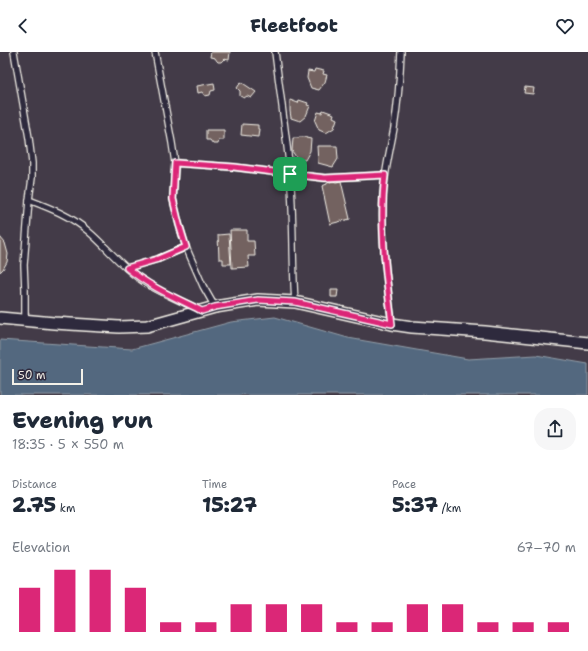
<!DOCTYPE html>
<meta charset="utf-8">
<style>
body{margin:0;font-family:"Shantell Sans",sans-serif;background:#f6f6f7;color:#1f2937;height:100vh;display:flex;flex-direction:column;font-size:15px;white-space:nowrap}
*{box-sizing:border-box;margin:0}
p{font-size:13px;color:#747a83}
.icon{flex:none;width:22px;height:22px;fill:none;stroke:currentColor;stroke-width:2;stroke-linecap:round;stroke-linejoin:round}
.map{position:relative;height:343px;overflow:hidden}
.side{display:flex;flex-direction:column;background:#fff;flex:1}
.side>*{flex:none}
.scale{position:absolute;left:12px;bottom:10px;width:71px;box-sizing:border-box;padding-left:4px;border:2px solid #f4f1e8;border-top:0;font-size:11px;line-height:14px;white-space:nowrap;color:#f4f1e8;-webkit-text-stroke:3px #2f2a3d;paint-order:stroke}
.pin{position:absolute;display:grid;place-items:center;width:34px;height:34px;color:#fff;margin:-17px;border-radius:8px;box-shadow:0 2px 6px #0006}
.round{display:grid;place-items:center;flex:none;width:42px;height:42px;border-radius:16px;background:#f6f6f7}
.headline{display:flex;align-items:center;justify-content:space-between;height:68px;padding:0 12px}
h1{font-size:22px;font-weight:800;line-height:30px}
.metrics{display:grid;grid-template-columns:repeat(3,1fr);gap:6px;height:68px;padding:4px 12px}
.metrics div{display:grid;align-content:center}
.metrics b{font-size:20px;font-weight:800}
.metrics small{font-size:11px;font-weight:400}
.metrics p{font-size:11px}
.chart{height:112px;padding:8px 12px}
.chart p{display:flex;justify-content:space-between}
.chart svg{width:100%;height:72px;margin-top:4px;stroke:#db2777;stroke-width:6}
header{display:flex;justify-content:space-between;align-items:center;height:52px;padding:0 12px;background:#fff;font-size:18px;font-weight:800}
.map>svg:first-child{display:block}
.water{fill:#53687f;stroke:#939fa9}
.building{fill:#736260;stroke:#f4f1e8}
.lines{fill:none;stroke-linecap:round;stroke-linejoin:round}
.lane-casing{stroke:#f4f1e8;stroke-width:8}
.street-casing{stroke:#f4f1e8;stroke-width:14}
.lane{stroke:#2f2a3d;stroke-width:5.5}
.street{stroke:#2f2a3d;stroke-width:11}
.route-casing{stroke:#fff;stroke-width:8}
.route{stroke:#db2777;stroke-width:5}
</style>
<header><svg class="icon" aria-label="back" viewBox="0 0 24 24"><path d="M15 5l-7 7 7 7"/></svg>Fleetfoot<svg class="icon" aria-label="heart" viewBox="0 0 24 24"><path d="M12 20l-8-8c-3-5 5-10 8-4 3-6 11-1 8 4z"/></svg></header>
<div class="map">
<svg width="588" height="343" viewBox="0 0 588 343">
<rect width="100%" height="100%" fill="#433b48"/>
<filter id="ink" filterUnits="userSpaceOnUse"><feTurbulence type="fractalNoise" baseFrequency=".025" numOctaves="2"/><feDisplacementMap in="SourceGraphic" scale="8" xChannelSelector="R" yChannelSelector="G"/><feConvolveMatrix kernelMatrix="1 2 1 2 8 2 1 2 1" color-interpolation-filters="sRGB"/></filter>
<g filter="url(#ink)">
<path class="water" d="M275,265L348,286L468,307L536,303L588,312V343H0V288L132,297L231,270Z"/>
<g class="building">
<path d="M211,0H230L229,8L224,7L221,10H218L217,9L215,6L210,5Z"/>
<path d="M315,17L324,19L323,22L327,23L325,30L319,38L311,36L307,26L308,19L314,20Z"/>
<path d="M241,30L256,40L251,46L247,44L244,46L240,44V39L237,36Z"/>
<path d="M214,31L215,38L211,39L210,43L205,44L202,40L198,41L197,34Z"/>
<path d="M525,35L534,36L533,42L524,41Z"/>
<path d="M290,48L298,51L299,48L308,51L307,53L310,54L306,64L300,69L291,66L290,59Z"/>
<path d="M323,58L334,62L333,65L337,67L334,76L326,81L319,78L315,69L318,60L322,61Z"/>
<path d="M242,72L258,73V77H259L258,85L241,83Z"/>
<path d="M206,78H224V88H219L218,92H213L210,88H206Z"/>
<path d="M299,85H306V86L311,87L310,99L305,108H298L292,99L293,86H299Z"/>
<path d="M317,94H337L338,107L333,115L318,111Z"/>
<path d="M333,129L336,130L341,129L350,167L330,172L322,134L327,132V131Z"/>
<path d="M230,178H247V189H254L255,204H248L249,215L232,216Z"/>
<path d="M229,182L231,212H223V207H219L218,183Z"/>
<path d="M0,185L5,191L8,202L7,210L3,217L0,220Z"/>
<path d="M331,238H338L337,245H331Z"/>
</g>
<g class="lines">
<g class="lane-casing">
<g id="lane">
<path d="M14,0L29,86L32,111V126L29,148L24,213L25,237V268"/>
<path d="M155,0L172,91L175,111L173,147L179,172L186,195L203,234L215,255"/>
<path d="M275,0C280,40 286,81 290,121C294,164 292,207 295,250"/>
<path d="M175,111L233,115L290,122L325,126L385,123"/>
<path d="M29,148C50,156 71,164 88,179C106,194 121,214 140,227C158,240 180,248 200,258"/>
<path d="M127,216L158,207L186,195"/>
<path d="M392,272C387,230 381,187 383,145C384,122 390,99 394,76C398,51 400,25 401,0"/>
</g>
</g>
<g class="street-casing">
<path id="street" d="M0,266L54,271L119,275L147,274L215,255L258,248L295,250L392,272L412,275L485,280L588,291"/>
</g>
<use href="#lane" class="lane"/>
<use href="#street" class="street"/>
</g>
</g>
<g class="lines" filter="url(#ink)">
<g class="route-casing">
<path id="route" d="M175,111L234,115L290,122L325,126L385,123C379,173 386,223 392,272L295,250L258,248L215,255L202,259C176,246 150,235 127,216L158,207L186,195L179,172L173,147Z"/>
</g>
<use href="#route" class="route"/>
</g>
</svg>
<div class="scale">50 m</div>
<div class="pin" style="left:290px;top:122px;background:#1e9e55"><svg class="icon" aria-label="arrive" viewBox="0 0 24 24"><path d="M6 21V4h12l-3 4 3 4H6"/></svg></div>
</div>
<section class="side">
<div class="headline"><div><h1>Evening run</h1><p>18:35 · 5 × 550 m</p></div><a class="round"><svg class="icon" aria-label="share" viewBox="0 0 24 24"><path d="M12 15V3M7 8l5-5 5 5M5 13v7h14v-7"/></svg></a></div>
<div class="metrics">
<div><p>Distance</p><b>2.75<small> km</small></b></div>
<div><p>Time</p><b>15:27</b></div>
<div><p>Pace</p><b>5:37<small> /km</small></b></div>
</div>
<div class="chart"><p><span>Elevation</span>67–70 m</p>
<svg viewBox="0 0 160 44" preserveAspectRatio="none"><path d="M5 44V17M15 44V6M25 44V6M35 44V17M45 44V38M55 44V38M65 44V27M75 44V27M85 44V27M95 44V38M105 44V38M115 44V27M125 44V27M135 44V38M145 44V38M155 44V38"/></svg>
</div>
</section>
